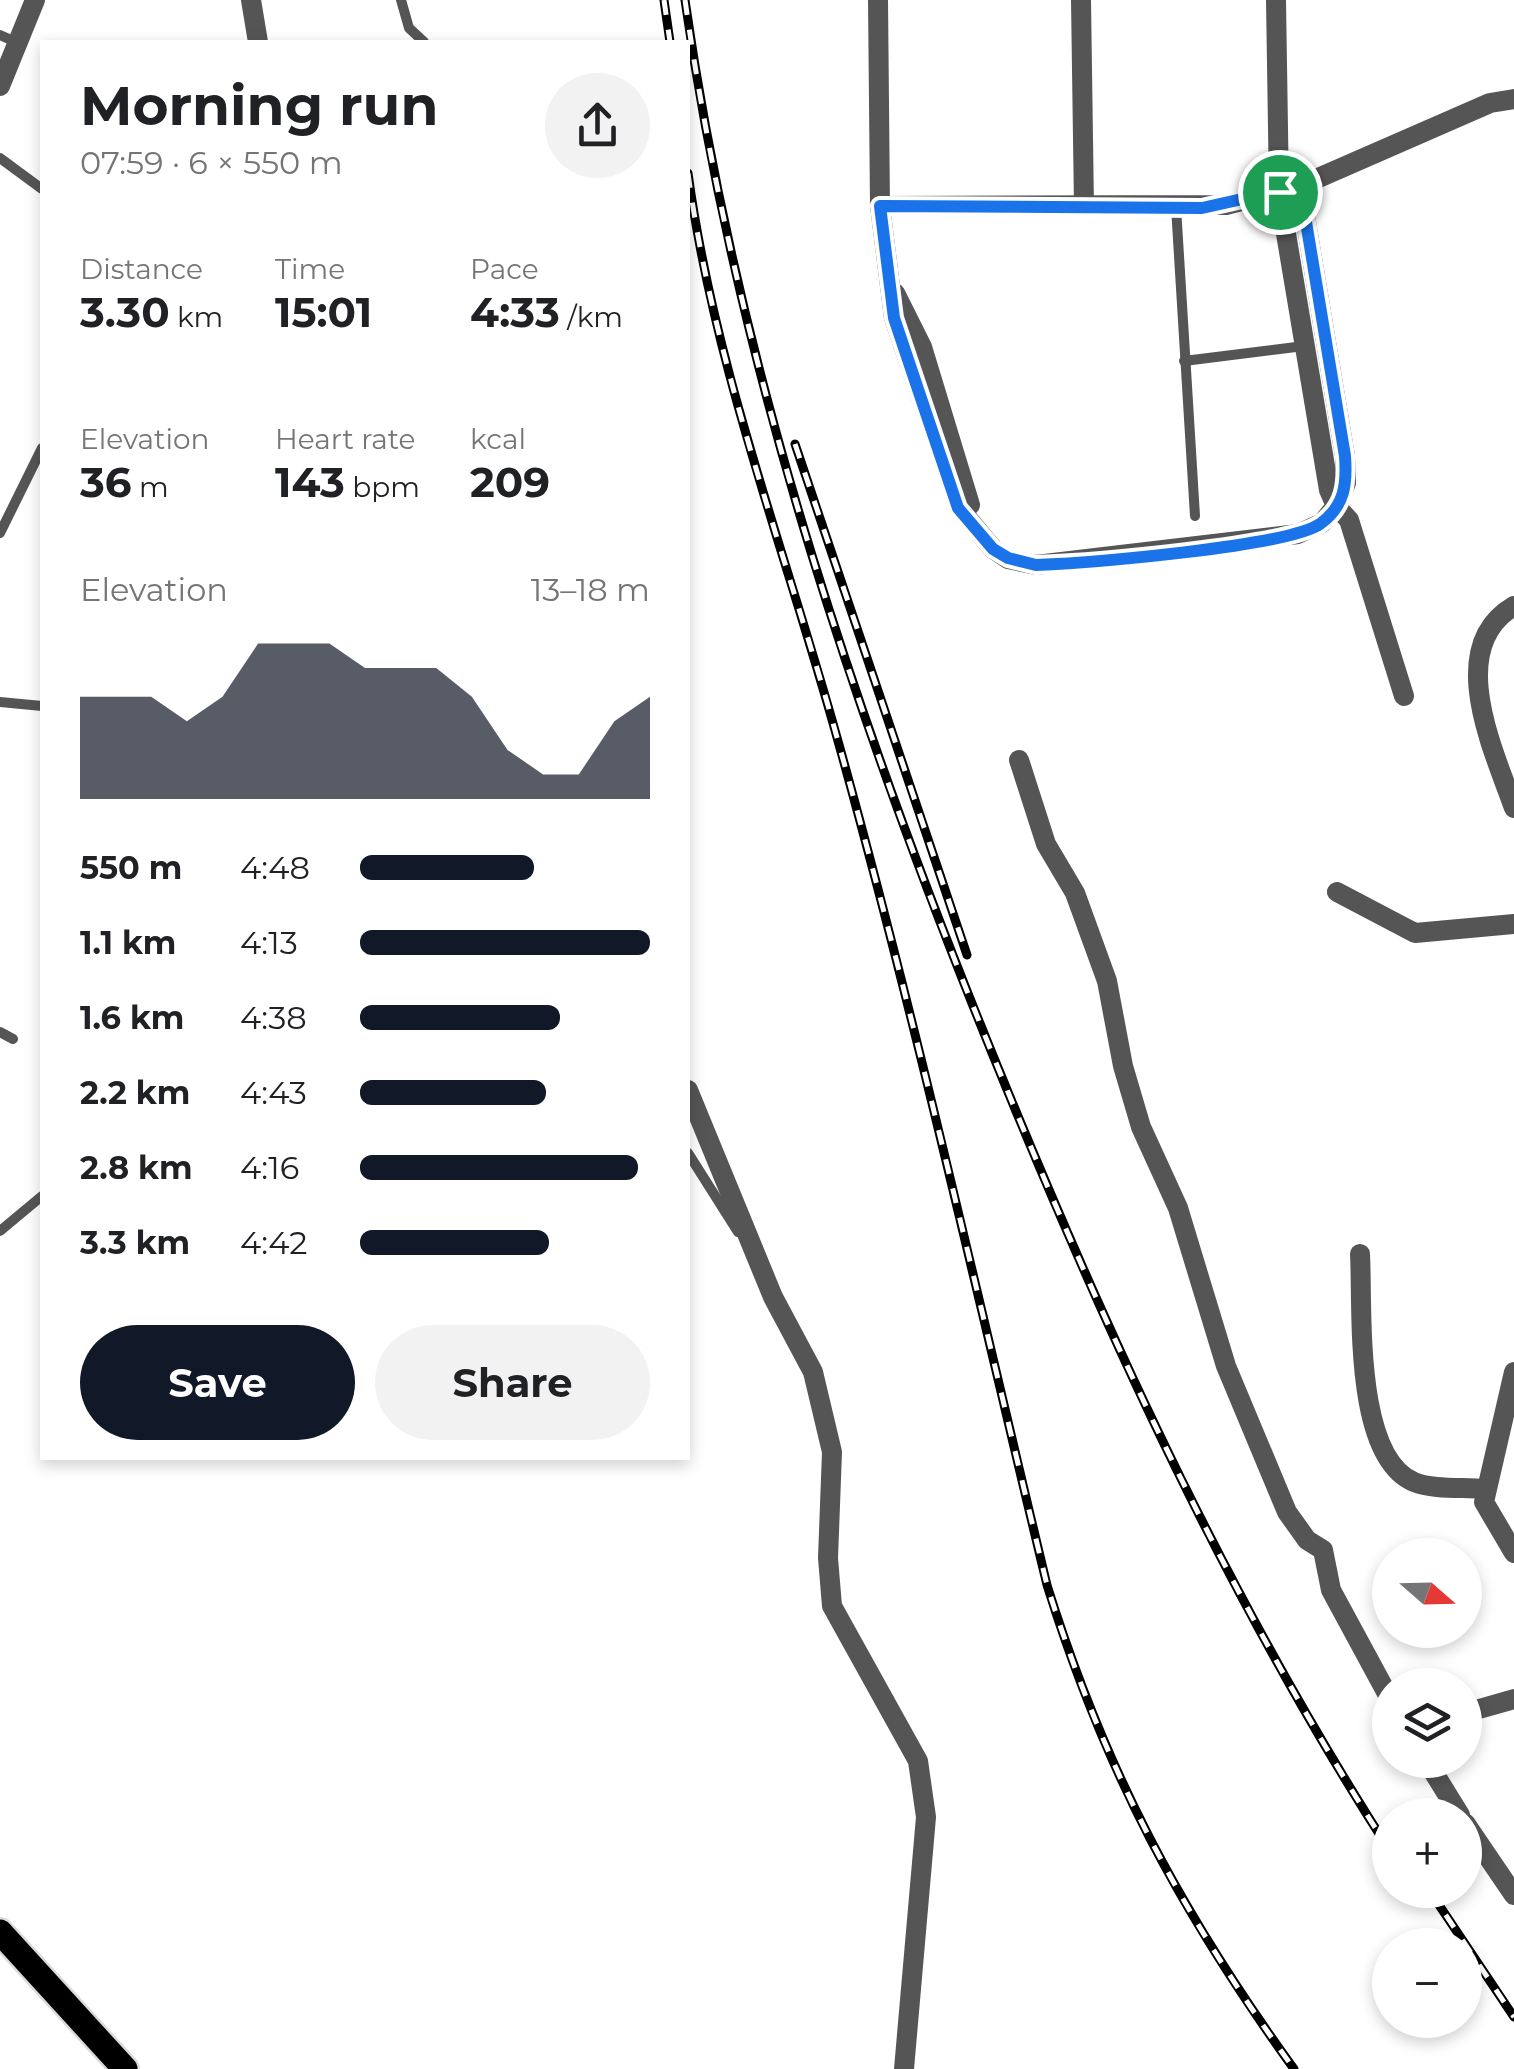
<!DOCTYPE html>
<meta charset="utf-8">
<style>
body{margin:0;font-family:Montserrat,sans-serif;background:#f2f2f2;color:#202124;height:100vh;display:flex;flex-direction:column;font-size:38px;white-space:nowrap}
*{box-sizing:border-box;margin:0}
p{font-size:32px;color:#757577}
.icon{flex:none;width:55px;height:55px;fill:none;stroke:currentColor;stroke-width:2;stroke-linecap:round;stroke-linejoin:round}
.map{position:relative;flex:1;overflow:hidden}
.panel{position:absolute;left:40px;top:40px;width:650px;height:1420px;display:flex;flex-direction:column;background:#fff;border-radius:0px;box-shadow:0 5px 15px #0003}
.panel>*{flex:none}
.needle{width:65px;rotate:110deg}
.tools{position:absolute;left:1372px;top:1538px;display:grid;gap:20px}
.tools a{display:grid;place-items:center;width:110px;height:110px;border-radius:50%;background:#fff;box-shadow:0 5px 15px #0003;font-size:50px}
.pin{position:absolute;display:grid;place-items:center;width:85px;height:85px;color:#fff;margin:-42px;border:5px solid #fff;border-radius:50%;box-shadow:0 2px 10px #0007}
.round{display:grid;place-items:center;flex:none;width:105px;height:105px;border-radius:52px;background:#f2f2f2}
.overview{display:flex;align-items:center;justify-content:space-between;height:170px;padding:0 40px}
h1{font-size:55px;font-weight:700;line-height:75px}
.stats{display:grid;grid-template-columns:repeat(3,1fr);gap:15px;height:170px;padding:10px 40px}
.stats div{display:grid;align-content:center}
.stats b{font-size:42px;font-weight:700}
.stats small{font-size:28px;font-weight:400}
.stats p{font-size:28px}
.chart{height:280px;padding:20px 40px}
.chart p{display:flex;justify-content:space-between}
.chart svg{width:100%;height:180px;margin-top:10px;fill:#111827;opacity:.7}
.cta{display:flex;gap:20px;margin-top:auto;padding:20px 40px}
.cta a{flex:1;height:115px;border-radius:60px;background:#111827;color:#fff;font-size:40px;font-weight:700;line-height:115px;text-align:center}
.cta a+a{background:#f2f2f2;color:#202124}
ul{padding:0 40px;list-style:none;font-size:32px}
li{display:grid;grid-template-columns:160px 120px 1fr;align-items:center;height:75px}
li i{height:25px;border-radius:12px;background:#111827}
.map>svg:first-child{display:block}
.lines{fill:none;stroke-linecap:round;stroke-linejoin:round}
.primary-casing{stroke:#dbdbdb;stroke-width:30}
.lane{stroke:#555;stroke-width:10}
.street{stroke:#555;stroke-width:20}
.primary{stroke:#000;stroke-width:25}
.rail-casing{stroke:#000;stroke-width:9}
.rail{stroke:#fff;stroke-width:5;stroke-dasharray:15;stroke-linecap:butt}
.route-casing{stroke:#fff;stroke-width:20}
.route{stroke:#1a73e8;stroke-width:12}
</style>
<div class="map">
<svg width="1514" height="2069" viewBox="0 0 1514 2069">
<rect width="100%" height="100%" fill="#fff"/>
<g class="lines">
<g class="primary-casing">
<path id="primary" d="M0,1932L125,2069"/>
</g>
<g class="lane">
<path d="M401,0L409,28L424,42"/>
<path d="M0,35L18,43"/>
<path d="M0,158L42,189"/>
<path d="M1176,207L1195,516"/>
<path d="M1184,361L1304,346"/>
<path d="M0,533L42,448"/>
<path d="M0,702L42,706"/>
<path d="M0,1032L13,1039"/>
<path d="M688,1153L738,1232"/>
<path d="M0,1231L42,1196"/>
</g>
<g class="street">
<path d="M251,0L258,42"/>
<path d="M878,0L880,206L894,318L959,508L993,549L1008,559L1036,565L1298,534L1322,523L1336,506L1349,520L1404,696"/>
<path d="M1081,0L1084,207"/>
<path d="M1276,0L1279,192L1329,490L1336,506L1346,483L1345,456L1300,186"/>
<path d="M0,86L35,0"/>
<path d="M880,206L1226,205L1300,186L1490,103L1514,99"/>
<path d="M895,293L922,347L970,505"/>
<path d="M1514,606C1444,647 1494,751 1514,808"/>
<path d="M1019,760L1046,844L1075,893L1107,981L1123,1066L1141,1127L1178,1208L1226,1366L1287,1512L1307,1540L1323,1550L1331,1590L1390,1699"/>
<path d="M1337,892L1415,933L1514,924"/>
<path d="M688,1090L773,1297L813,1372L832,1452L828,1558L832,1606L918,1761L926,1817L904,2069"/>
<path d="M1360,1254C1363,1309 1353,1456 1414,1482C1434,1490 1463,1487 1484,1489"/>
<path d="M1514,1372L1484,1502L1514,1553"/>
<path d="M1465,1713L1514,1699"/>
<path d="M1426,1760L1460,1815"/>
<path d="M1465,1823L1514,1895"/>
</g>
<use href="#primary" class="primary"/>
<g class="rail-casing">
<g id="rail">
<path d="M664,0L670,42"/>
<path d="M685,0C738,376 863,741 1008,1092C1116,1354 1236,1612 1390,1851"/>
<path d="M688,173C714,367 786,553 838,741C916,1020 979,1303 1047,1585C1105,1771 1180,1911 1294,2069"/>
<path d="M795,444L967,955"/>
<path d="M1429,1890L1514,2017"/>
</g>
</g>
<use href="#rail" class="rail"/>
</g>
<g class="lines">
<g class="route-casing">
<path id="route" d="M1300,186L1345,456C1347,484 1345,506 1320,524C1286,547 1086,563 1036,565L1008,558L993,549L958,508L894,318L880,206L1202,208Z"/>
</g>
<use href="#route" class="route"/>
</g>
</svg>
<div class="tools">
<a><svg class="needle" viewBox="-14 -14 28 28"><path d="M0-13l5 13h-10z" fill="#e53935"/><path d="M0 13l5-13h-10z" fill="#757577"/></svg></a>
<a><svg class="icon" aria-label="layers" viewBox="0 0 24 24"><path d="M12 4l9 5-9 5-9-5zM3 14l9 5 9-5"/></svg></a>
<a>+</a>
<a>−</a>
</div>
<div class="pin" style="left:1280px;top:192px;background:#1e9e55"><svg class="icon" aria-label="arrive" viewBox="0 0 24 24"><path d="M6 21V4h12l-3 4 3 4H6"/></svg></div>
<section class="panel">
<div class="overview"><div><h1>Morning run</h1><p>07:59 · 6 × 550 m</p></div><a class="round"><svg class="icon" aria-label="share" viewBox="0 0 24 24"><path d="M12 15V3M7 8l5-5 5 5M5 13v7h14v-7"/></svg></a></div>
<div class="stats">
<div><p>Distance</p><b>3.30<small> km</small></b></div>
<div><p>Time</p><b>15:01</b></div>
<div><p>Pace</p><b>4:33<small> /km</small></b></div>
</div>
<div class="stats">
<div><p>Elevation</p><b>36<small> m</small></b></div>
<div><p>Heart rate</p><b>143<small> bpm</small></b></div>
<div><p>kcal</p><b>209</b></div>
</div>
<div class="chart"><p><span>Elevation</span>13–18 m</p>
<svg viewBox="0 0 160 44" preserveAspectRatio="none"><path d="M0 44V19L10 19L20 19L30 25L40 19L50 6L60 6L70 6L80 12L90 12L100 12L110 19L120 32L130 38L140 38L150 25L160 19V44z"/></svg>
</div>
<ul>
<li><b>550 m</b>4:48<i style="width:60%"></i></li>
<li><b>1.1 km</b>4:13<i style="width:100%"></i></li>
<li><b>1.6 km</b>4:38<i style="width:69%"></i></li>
<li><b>2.2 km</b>4:43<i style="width:64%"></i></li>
<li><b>2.8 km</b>4:16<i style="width:96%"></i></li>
<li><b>3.3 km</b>4:42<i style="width:65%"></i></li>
</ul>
<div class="cta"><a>Save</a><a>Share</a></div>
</section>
</div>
